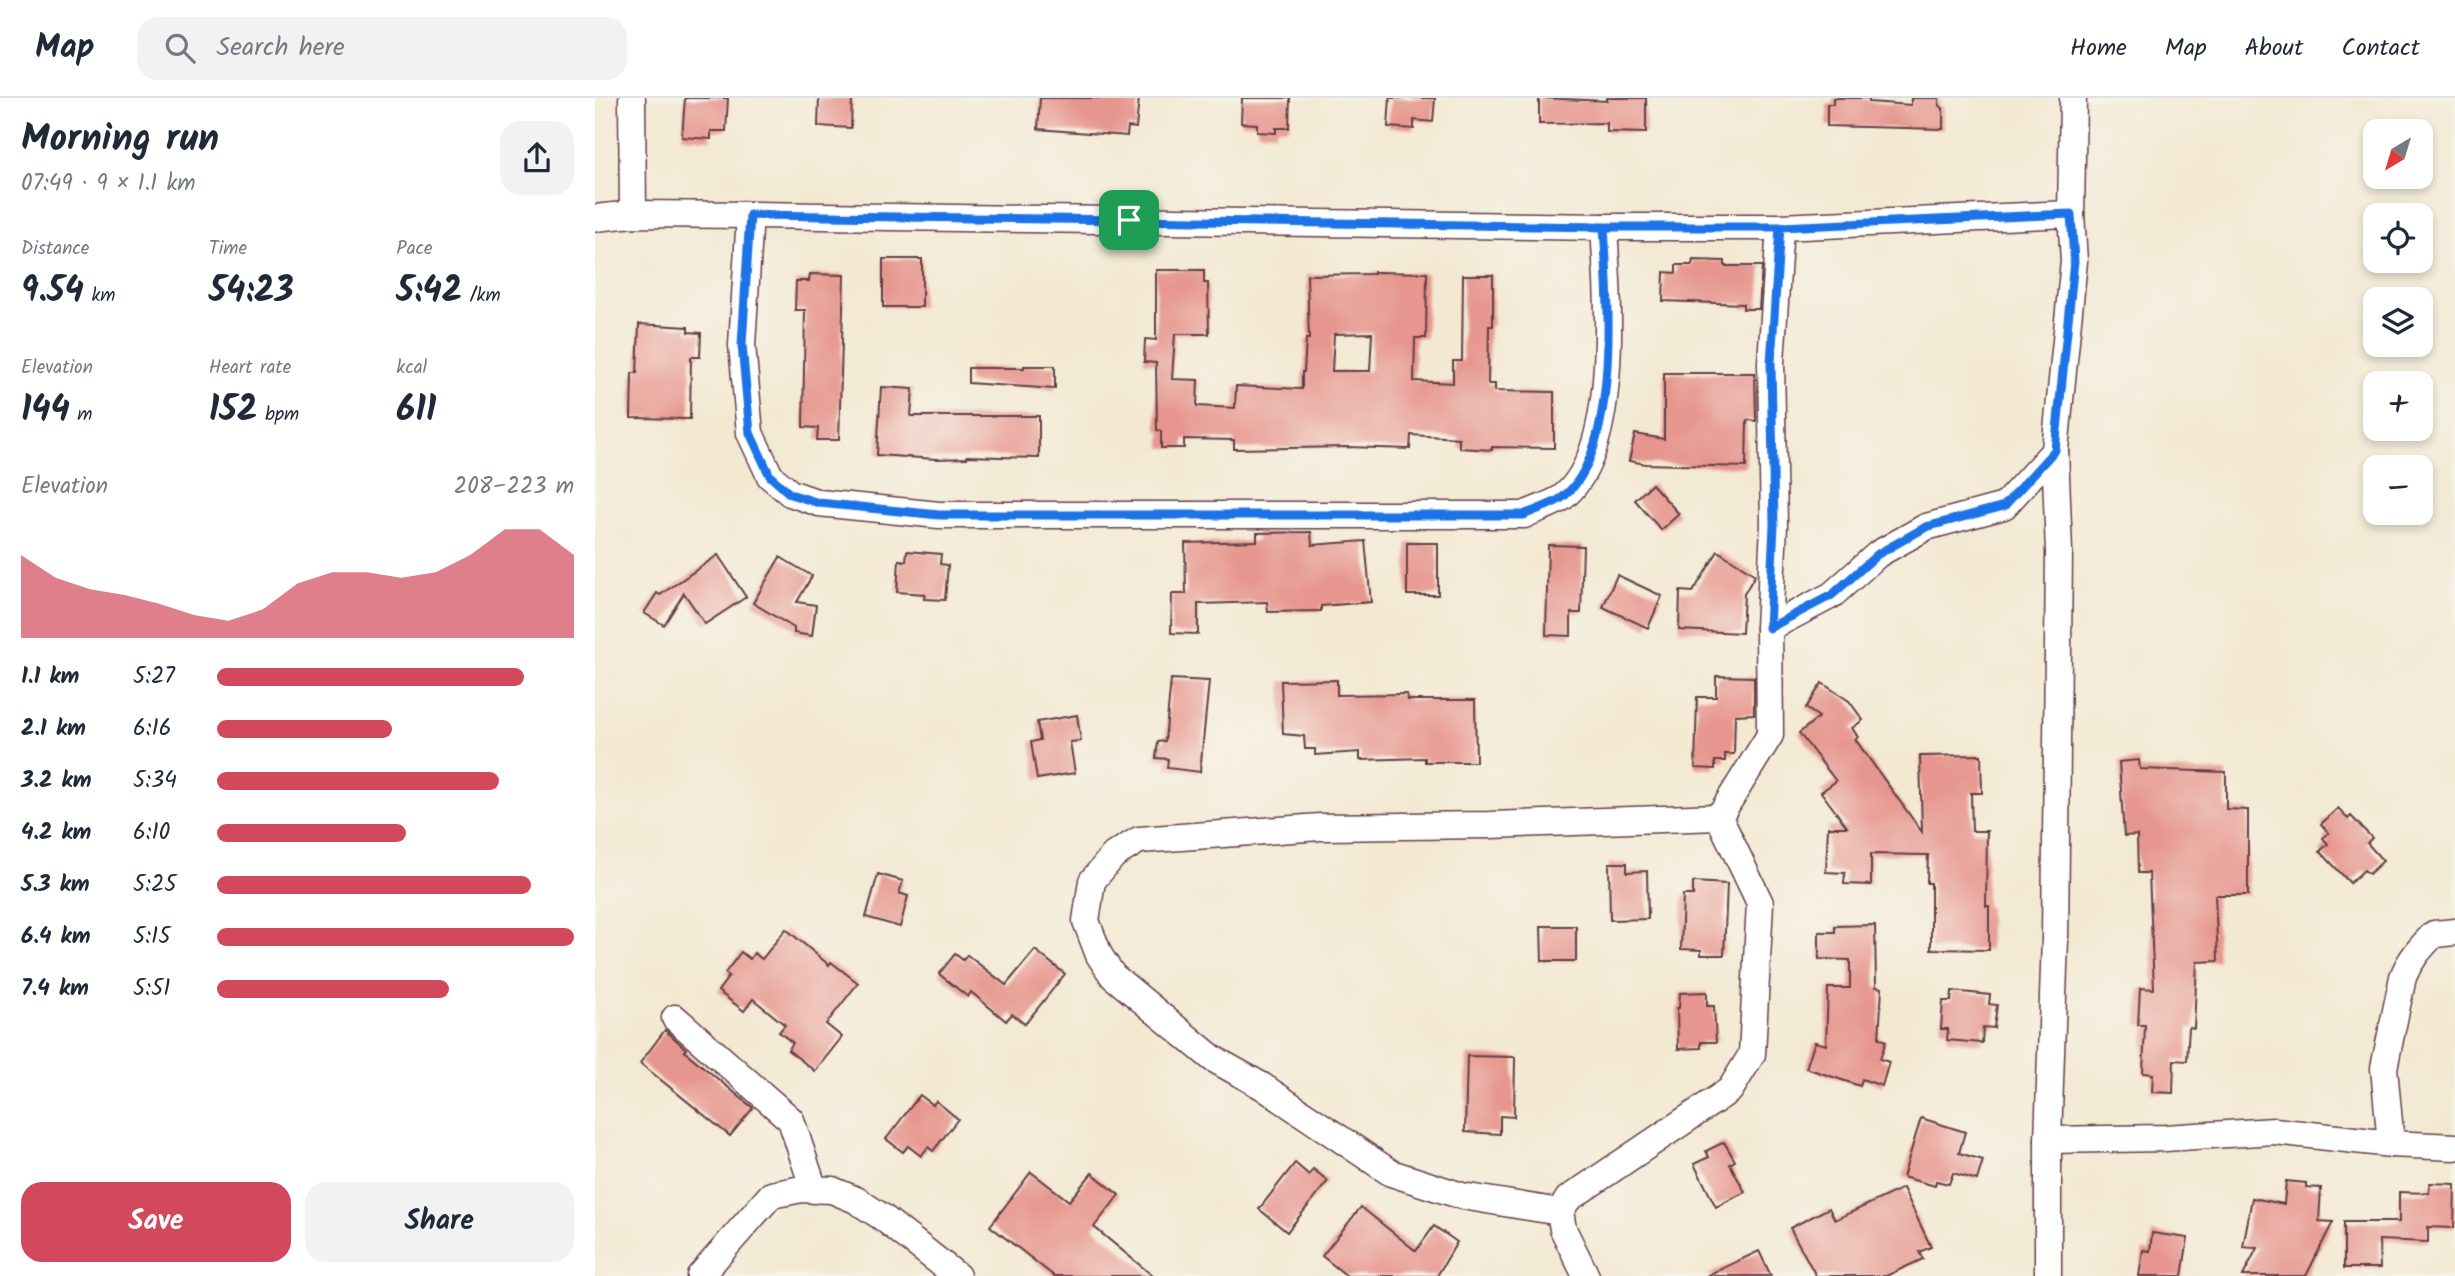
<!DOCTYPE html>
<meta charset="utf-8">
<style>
body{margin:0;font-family:Kalam,sans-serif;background:#f2f2f3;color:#1f2937;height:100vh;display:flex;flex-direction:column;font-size:26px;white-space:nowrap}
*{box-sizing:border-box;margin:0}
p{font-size:23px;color:#747a83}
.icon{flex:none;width:38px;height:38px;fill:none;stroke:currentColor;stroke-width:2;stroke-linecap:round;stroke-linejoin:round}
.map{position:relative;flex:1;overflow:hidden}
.drawer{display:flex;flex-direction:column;background:#fff;width:595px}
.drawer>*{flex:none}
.needle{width:46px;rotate:218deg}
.tools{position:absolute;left:1768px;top:21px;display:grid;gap:14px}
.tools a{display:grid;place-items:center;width:70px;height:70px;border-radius:14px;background:#fff;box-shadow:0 4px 10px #0003;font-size:35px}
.pin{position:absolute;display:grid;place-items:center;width:60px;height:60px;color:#fff;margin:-30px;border-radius:14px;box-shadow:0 4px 10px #0006}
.round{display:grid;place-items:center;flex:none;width:74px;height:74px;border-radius:21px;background:#f2f2f3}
.head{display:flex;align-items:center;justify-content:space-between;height:119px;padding:0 21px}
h1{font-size:38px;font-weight:700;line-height:52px}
.stats{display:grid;grid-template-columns:repeat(3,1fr);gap:10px;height:119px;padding:7px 21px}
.stats div{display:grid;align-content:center}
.stats b{font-size:35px;font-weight:700}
.stats small{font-size:19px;font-weight:400}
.stats p{font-size:19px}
.chart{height:196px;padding:14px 21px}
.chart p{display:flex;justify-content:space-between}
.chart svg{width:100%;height:126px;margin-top:7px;fill:#d1495b;opacity:.7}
.cta{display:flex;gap:14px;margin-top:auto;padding:14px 21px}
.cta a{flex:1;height:80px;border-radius:21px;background:#d1495b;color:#fff;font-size:28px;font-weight:700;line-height:80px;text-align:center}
.cta a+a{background:#f2f2f3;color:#1f2937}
ul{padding:0 21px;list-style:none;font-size:23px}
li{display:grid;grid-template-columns:112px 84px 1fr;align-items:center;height:52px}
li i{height:18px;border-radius:9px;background:#d1495b}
header{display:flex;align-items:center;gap:42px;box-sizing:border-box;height:98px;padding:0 35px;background:#fff;border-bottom:2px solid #e0e1e3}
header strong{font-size:33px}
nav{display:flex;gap:38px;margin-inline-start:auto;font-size:24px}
.search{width:490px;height:63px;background:#f2f2f3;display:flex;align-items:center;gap:18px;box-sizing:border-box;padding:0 24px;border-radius:21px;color:#747a83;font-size:26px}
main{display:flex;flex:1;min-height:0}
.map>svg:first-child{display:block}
.building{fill:#e6968e;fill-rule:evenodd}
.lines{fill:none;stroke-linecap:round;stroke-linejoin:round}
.minor-casing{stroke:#633d44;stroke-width:29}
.minor{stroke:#fff;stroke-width:26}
.route-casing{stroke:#fff;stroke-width:14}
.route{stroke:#1a73e8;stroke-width:9}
</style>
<header>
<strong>Map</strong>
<div class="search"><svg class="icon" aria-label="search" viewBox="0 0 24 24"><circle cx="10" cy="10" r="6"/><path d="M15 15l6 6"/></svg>Search here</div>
<nav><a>Home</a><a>Map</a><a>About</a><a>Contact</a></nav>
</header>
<main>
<section class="drawer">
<div class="head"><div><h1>Morning run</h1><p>07:49 · 9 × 1.1 km</p></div><a class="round"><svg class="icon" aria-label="share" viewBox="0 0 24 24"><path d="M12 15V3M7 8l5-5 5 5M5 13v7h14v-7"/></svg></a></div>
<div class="stats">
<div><p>Distance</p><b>9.54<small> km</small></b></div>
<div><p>Time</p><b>54:23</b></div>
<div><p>Pace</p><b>5:42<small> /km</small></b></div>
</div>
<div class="stats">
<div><p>Elevation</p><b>144<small> m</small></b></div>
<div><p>Heart rate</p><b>152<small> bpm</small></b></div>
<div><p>kcal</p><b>611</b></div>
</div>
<div class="chart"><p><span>Elevation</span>208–223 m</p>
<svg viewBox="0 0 160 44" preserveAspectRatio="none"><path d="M0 44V15L10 23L20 27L30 29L40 32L50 36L60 38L70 34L80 25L90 21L100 21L110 23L120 21L130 15L140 6L150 6L160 15V44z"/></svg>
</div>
<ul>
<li><b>1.1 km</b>5:27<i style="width:86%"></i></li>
<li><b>2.1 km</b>6:16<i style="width:49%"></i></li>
<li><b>3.2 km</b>5:34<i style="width:79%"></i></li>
<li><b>4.2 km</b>6:10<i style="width:53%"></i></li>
<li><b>5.3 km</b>5:25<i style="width:88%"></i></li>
<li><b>6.4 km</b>5:15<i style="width:100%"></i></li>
<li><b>7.4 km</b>5:51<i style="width:65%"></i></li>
</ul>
<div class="cta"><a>Save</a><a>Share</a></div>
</section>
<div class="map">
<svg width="1860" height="1178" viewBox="0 0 1860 1178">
<rect width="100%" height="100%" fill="#f7f3e8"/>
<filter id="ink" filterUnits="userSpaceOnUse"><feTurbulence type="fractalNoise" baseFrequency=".0143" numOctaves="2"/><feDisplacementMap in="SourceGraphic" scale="14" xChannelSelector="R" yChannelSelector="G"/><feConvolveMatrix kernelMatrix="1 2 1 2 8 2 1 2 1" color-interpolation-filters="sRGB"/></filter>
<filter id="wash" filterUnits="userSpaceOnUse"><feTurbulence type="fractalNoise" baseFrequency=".00686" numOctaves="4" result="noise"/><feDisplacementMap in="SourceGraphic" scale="28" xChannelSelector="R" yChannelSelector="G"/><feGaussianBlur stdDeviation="1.57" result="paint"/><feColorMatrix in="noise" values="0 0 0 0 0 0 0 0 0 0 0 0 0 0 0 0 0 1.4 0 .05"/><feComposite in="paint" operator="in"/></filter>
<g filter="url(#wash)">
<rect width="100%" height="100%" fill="#f3e9d3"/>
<g id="blocks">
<g class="building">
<path d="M90,0H133L131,33H116V41L87,39Z"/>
<path d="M224,0H257L256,30L223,28Z"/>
<path d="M445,0H544L541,30L533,29L532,38L443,31Z"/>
<path d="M647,0H695L694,30H681V35L662,34V26L646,25Z"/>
<path d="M795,0H840L838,24L819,22V31L793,29Z"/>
<path d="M944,0L1012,3V0H1051V35L1012,34V25L944,26Z"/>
<path d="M1238,0H1274V4L1316,7V0H1344V8L1348,10V31L1232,28V6H1238Z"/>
<rect x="288" y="161" width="39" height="48"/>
<path d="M1098,162L1130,163V168H1167L1164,211H1148V206L1068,203L1069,174L1081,175V167H1097Z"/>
<path d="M561,172H609V185H613L614,236H580L577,281L603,282L602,308L640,310L641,288L707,291V274H709L711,241H714L712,177L779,176V174L832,175L831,240H820L819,283L858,285V263H867L868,177H898V228H894L893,286H900V293L959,294V350L897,349V352L864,350V340L816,337L815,351L752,349L639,351V342L589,341V350H566V333L562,332L561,265L549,264L550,241L561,242ZM777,235L775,273H737L739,236Z"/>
<path d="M215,176L249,177L244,342H222L223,330L208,329L210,212H200L201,183H214Z"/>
<path d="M44,226L93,229V234L106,235L105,259H96L95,321L36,320L37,275H42Z"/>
<path d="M429,268H460V291L373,285V270H429Z"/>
<path d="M1069,275H1160L1161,323L1152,322L1151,369L1051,366L1034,363L1040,336L1069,341Z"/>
<path d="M286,289L318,291L316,318H444V360L372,358V360L341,361L282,357Z"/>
<path d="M1057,386L1084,416L1066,432L1040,402Z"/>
<path d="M716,434L717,447L770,443L776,504L726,508V513L673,514L672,504L603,506V536L576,535L577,496H591L590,445L662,443V435Z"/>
<rect x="812" y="445" width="31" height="52"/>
<path d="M953,447L988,448L986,515H976V538L951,537Z"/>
<path d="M312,453L346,456L345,466L353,467L350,502L329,501L330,496L302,494L304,462L311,463Z"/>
<path d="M1123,453L1160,477L1149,496L1147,535L1084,532L1085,493L1098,494Z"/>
<path d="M123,457L151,499L110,526L89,495L69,527L49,515L62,495L65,497Z"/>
<path d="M185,459L217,478L202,504L221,507L217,538L199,535V530L158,505Z"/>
<path d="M1022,477L1067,498L1053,530L1008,509Z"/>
<path d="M1121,578L1159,579V616L1140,617L1139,656H1130V663H1120V671L1100,670L1102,599H1121Z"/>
<path d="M576,581L614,583L605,674L572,670L573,661L561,660L563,644L570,643Z"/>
<path d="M742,582V597L812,596L813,602H880L881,664H830V660L765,662V654L720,657V651H710L709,638L688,636L686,583Z"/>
<path d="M1227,585L1254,603L1268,622L1257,630L1263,639L1260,641L1327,734L1325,658L1386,657L1387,695H1376L1377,733H1392L1391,808H1394V852L1336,851V785H1332L1333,757L1276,756V787L1249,786L1250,775L1231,774L1233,729H1252L1226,694L1241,683L1204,635L1224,619L1211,610Z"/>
<path d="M482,617L486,643L475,644L480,675L442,681L436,644L445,642L442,624Z"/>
<path d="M1544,662L1545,671L1631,674V711L1653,712V797H1620L1623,863L1602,864L1599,930L1594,929L1592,963L1579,962L1578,995L1557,994L1558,976L1548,975L1550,927H1543L1545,890L1559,891L1554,775H1543L1542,737L1529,738L1524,664Z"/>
<path d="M1743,710L1753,721L1756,718L1777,740L1772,745L1788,763L1774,776L1769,772L1755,785L1725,753L1733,746L1728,740L1734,735L1726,726Z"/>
<path d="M1014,765H1032V774L1052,773L1053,821L1015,822Z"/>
<path d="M283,776L308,783L304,795L313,798L305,829L271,819Z"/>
<path d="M1098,784L1132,786L1129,857H1106V852L1086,851L1088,797H1098Z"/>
<path d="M1280,827L1281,889L1287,890L1284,940L1291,943L1285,961L1294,964L1287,988L1267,981L1265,988L1211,970L1220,944L1231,947L1233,890H1255V862L1224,861V834H1240V828Z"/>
<path d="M946,828H981V863H947Z"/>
<path d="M191,831L234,867L236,864L263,885L231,926L247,939L220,973L193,952L198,945L184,934L190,927L158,901L149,913L123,893L134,878L130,875L146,854L155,861L159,855L167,861Z"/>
<path d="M440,852L470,876L430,926L417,916L411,923L376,894L373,899L344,876L360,856L368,862L372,857L411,887Z"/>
<path d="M1357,893L1395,897L1394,906L1402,907L1399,930L1388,929L1387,945L1352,942L1353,931H1346L1348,903H1356Z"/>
<path d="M1112,894V908H1119L1121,944H1106V950L1083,951L1082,910H1084L1085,895Z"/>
<path d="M70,932L91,951L89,953L158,1010L135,1038L45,965Z"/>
<path d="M872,958L920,959L919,1019L905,1018V1036L870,1034Z"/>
<path d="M325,997L338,1007L341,1003L363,1021L338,1053L333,1049L326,1058L313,1048L308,1054L291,1041Z"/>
<path d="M1326,1020L1370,1034L1364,1055L1388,1062L1382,1082L1358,1075L1354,1086L1341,1083L1340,1088L1308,1079Z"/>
<path d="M1129,1044L1140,1063L1135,1066L1150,1094L1121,1109L1099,1066L1114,1059L1111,1053Z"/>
<path d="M700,1065L714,1077L718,1071L733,1083L692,1134L664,1111Z"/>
<path d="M436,1074L474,1103L497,1075L524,1097L499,1129L558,1178H459L395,1128Z"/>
<path d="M1691,1083L1711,1085V1089L1726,1090L1724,1123L1738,1124L1711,1178H1648L1662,1150L1648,1149L1657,1100L1689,1106Z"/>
<path d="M1835,1085L1860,1086L1859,1130L1833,1129V1144L1784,1142L1785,1170H1749V1124H1804V1094L1834,1095Z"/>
<path d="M1308,1090L1336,1149L1324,1154L1328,1161L1291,1178H1221L1195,1130L1234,1110L1240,1122Z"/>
<path d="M766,1109L821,1153L839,1128L862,1144L842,1178H752L727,1158Z"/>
<path d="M1557,1135L1593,1140L1587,1178H1544L1548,1152L1555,1153Z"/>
<path d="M1164,1153L1176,1178H1111Z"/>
</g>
</g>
</g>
<g filter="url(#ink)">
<use href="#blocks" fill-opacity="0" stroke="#633d44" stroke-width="2"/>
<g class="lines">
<g class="minor-casing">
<g id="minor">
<path d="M37,0L38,116"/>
<path d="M155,117L147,247L155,335L175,378L195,395L224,405L344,417H929C941,411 957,407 968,399C1026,353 1013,196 1009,129"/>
<path d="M0,120L38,116L155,117L1009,129H1185L1476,116"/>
<path d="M1174,530L1237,497L1283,456L1331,429L1409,408L1460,352"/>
<path d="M80,920L196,1022L219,1092"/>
<path d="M1453,1042L1570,1040L1679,1033L1796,1046L1789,970L1808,879C1815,861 1826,849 1839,836L1860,834"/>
<path d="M1796,1046L1860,1049"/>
<path d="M965,1114L867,1098L796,1075L667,988L617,960L518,878L504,857L491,823L497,783L519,757L544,742L725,729L895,727L1124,719"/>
<path d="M105,1178L176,1097L207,1091L237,1092L261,1102L287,1119L362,1178"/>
<path d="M991,1178L968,1131L965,1114L973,1101L1135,992L1157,956L1165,805L1124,719L1175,637L1174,530L1179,427L1176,264L1185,129"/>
<path d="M1453,1178V1042L1460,841L1464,454L1460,352L1479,163L1476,116L1478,0"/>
</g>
</g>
<use href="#minor" class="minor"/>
</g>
</g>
<g class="lines" filter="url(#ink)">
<g class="route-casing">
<path id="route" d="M534,122L155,117L147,247L155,335L175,378L195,396L224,405L344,417H929C941,411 958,407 968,399C1026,353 1013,196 1009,129H1185L1176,264L1179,427L1174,530L1237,497L1283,456L1331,429L1409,408L1460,352L1479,163L1476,116L1185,129H1009L534,122"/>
</g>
<use href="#route" class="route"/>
</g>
</svg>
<div class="tools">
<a><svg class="needle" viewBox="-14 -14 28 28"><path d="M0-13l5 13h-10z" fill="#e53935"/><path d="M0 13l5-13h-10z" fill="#747a83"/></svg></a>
<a><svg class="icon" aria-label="locate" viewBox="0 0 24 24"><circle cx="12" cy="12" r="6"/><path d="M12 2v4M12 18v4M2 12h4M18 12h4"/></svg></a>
<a><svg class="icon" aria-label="layers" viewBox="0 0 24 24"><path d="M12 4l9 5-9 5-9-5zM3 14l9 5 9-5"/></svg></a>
<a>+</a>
<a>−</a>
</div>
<div class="pin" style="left:534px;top:122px;background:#1e9e55"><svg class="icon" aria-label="arrive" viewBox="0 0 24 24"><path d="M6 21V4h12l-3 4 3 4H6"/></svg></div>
</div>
</main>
